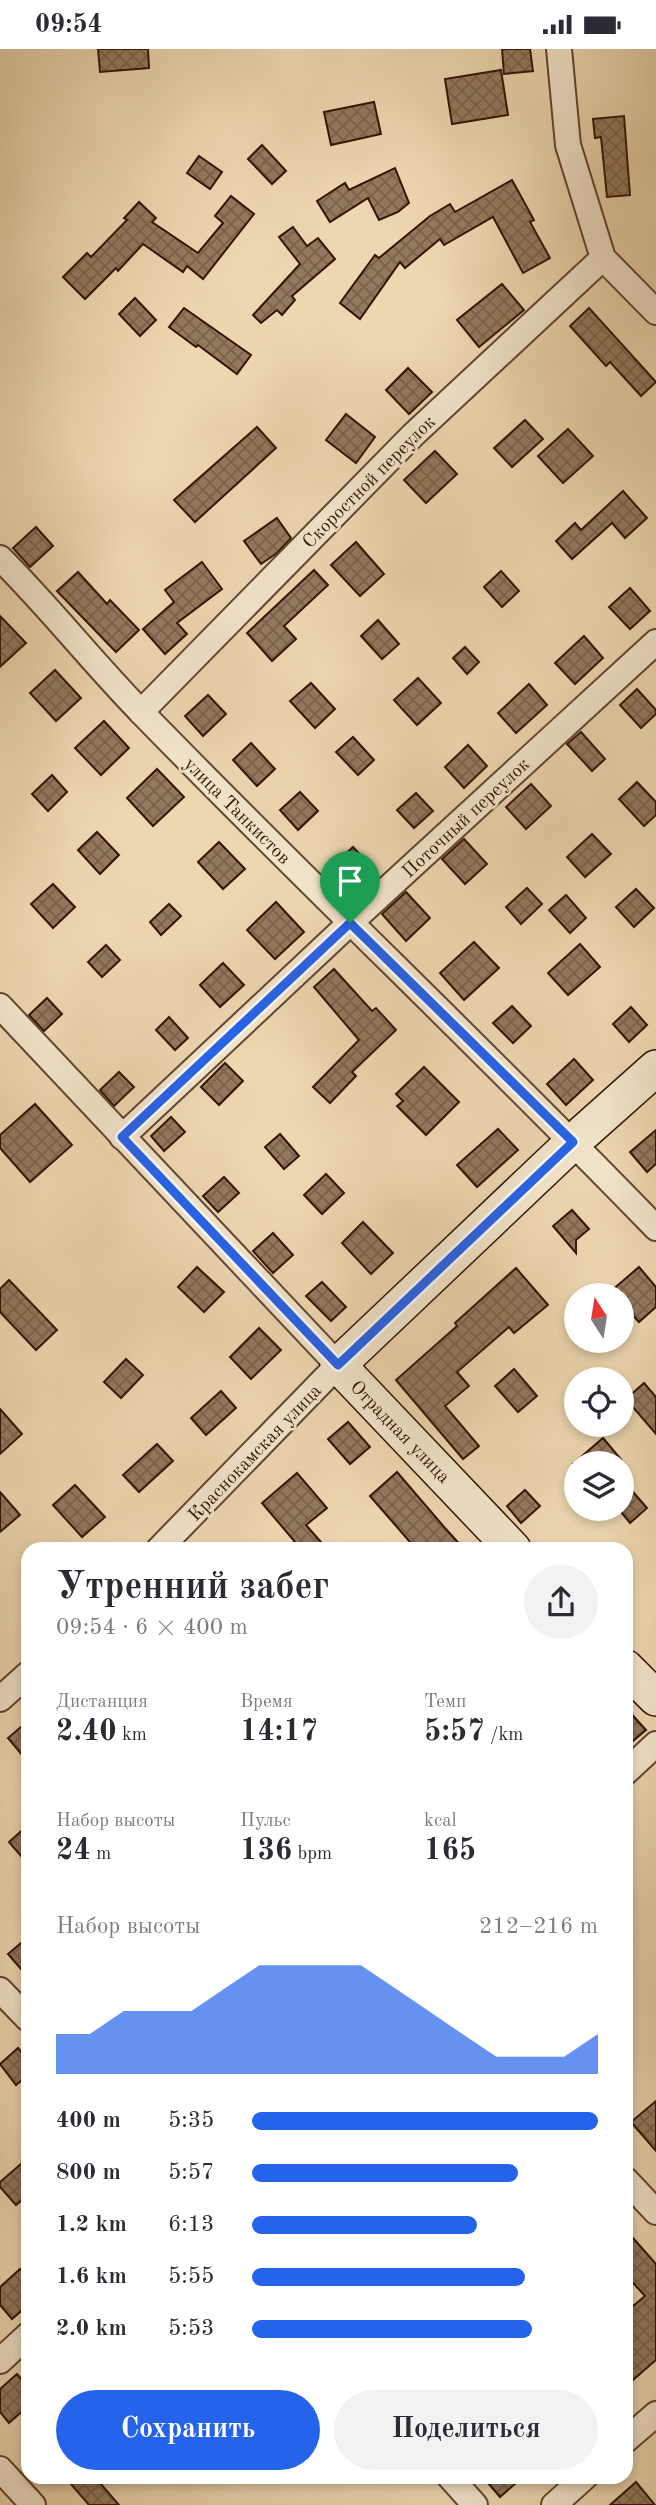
<!DOCTYPE html>
<html lang="ru">
<meta charset="utf-8">
<style>
body{margin:0;font-family:"Old Standard TT",serif;background:#f2f2f3;color:#2b2b33;height:100vh;display:flex;flex-direction:column;font-size:26px;white-space:nowrap}
*{box-sizing:border-box;margin:0}
p{font-size:23px;color:#7c7c81}
.icon{flex:none;width:38px;height:38px;fill:none;stroke:currentColor;stroke-width:2;stroke-linecap:round;stroke-linejoin:round}
.map{position:relative;flex:1;overflow:hidden}
.sheet{position:absolute;left:21px;top:1493px;width:612px;height:942px;display:flex;flex-direction:column;background:#fff;border-radius:21px;box-shadow:0 4px 10px #0003}
.sheet>*{flex:none}
.needle{width:46px;rotate:348deg}
.controls{position:absolute;left:564px;top:1234px;display:grid;gap:14px}
.controls a{display:grid;place-items:center;width:70px;height:70px;border-radius:50%;background:#fff;box-shadow:0 4px 10px #0003;font-size:35px}
.pin{position:absolute;display:grid;place-items:center;width:60px;height:60px;color:#fff;margin:-72px -30px;border-radius:50% 50% 50% 0;rotate:-45deg;box-shadow:0 0 7px #0007}
.pin .icon{rotate:45deg}
.round{display:grid;place-items:center;flex:none;width:74px;height:74px;border-radius:37px;background:#f2f2f3}
.headline{display:flex;align-items:center;justify-content:space-between;height:119px;padding:0 35px}
h1{font-size:38px;font-weight:600;line-height:52px}
.figures{display:grid;grid-template-columns:repeat(3,1fr);gap:10px;height:119px;padding:7px 35px}
.figures div{display:grid;align-content:center}
.figures b{font-size:30px;font-weight:600}
.figures small{font-size:19px;font-weight:400}
.figures p{font-size:19px}
.chart{height:196px;padding:14px 35px}
.chart p{display:flex;justify-content:space-between}
.chart svg{width:100%;height:126px;margin-top:7px;fill:#2563eb;opacity:.7}
.button{display:flex;gap:14px;margin-top:auto;padding:14px 35px}
.button a{flex:1;height:80px;border-radius:42px;background:#2563eb;color:#fff;font-size:28px;font-weight:600;line-height:80px;text-align:center}
.button a+a{background:#f2f2f3;color:#2b2b33}
ul{padding:0 35px;list-style:none;font-size:23px}
li{display:grid;grid-template-columns:112px 84px 1fr;align-items:center;height:52px}
li i{height:18px;border-radius:9px;background:#2563eb}
.status{display:flex;justify-content:space-between;align-items:center;height:49px;padding:0 35px;background:#fff;direction:ltr}
.status svg{height:19px;fill:currentColor}
.map>svg:first-child{display:block}
.building{fill:url(#building-cross-hatch);stroke:#321404;stroke-width:2}
.lines{fill:none;stroke-linecap:round;stroke-linejoin:round}
.street-casing{stroke:#61452f;stroke-width:28}
.secondary-casing{stroke:#321404;stroke-width:38}
.street{stroke:#f3e5cc;stroke-width:24}
.secondary{stroke:#f3e5cc;stroke-width:35}
.route-casing{stroke:#fff;stroke-width:14}
.route{stroke:#2563eb;stroke-width:9}
.labels{text-anchor:middle;stroke-width:5;stroke-linejoin:round;paint-order:stroke}
.street-label{font-size:19px;fill:#321404;stroke:#f3e5cc}
</style>
<div class="status"><b>09:54</b><svg viewBox="0 0 49 12"><path d="M0 12V9h3v3zM5 12V6h3v6zM10 12V3h3v9zM15 12V0h3v12zM26 1h20v11H26zM47 4h2v5h-2z"/></svg></div>
<div class="map">
<svg width="656" height="2456" viewBox="0 0 656 2456">
<defs>
<pattern id="building-cross-hatch" width="8" height="8" patternUnits="userSpaceOnUse" patternTransform="scale(1.75)"><rect width="8" height="8" fill="#93795e"/><path d="M0 0l8 8M0 8l8-8" fill="none" stroke="#79624b"/></pattern>
</defs>
<rect width="100%" height="100%" fill="#edd7b1"/>
<filter id="stains"><feTurbulence type="fractalNoise" baseFrequency=".00286" numOctaves="4"/><feColorMatrix values="0 0 0 0 .2 0 0 0 0 .09 0 0 0 0 .02 0 0 0 .5 -.17"/></filter>
<radialGradient id="worn" r=".72"><stop offset=".6" stop-color="#630" stop-opacity="0"/><stop offset="1" stop-color="#630" stop-opacity=".3"/></radialGradient>
<g class="building">
<path d="M98,0H148L149,19L100,23Z"/>
<path d="M502,0H530L533,22L504,25Z"/>
<path d="M501,21L508,66L452,75L445,30Z"/>
<path d="M374,53L381,85L331,96L324,63Z"/>
<path d="M624,67L630,146L607,148L601,88L595,89L593,70Z"/>
<path d="M262,96L286,122L272,135L248,110Z"/>
<path d="M199,107L222,123L210,140L187,124Z"/>
<path d="M395,119L409,154L398,163L379,171L368,149L330,173L317,152L345,134L349,141Z"/>
<path d="M512,131L534,171L530,173L550,209L523,224L493,168L444,196L440,190L405,219L400,213L360,270L340,254L375,206L379,209L430,167L450,155L455,163Z"/>
<path d="M231,147L254,165L203,230L187,217L183,223L143,195L118,222L116,219L85,250L63,228L87,204L91,208L127,171L124,169L139,153L156,169L152,173L198,204L223,174L215,167Z"/>
<path d="M293,178L307,197L318,189L335,210L292,247L295,251L282,266L277,261L261,274L253,266L300,215L279,188Z"/>
<path d="M502,235L524,261L479,298L457,271Z"/>
<path d="M135,249L156,271L140,287L119,265Z"/>
<path d="M184,259L251,306L237,325L198,296L196,298L169,278Z"/>
<path d="M589,259L656,333L641,347L610,313L606,317L570,277Z"/>
<path d="M408,319L432,343L409,365L386,341Z"/>
<path d="M346,365L375,388L356,414L326,391Z"/>
<path d="M525,371L543,390L512,418L494,399Z"/>
<path d="M257,378L276,399L195,473L174,451Z"/>
<path d="M568,380L593,407L563,434L538,407Z"/>
<path d="M435,402L457,425L426,454L404,431Z"/>
<path d="M623,442L647,469L625,489L612,474L572,510L556,492L575,474L581,481Z"/>
<path d="M277,469L291,489L277,504L261,515L244,492Z"/>
<path d="M36,478L53,497L30,518L13,499Z"/>
<path d="M356,493L384,525L360,547L331,516Z"/>
<path d="M202,513L222,540L177,574L187,585L165,605L143,580L174,553L165,541Z"/>
<path d="M314,521L328,536L284,577L296,590L272,612L247,584Z"/>
<path d="M501,522L519,542L502,558L484,538Z"/>
<path d="M78,523L107,555L110,551L139,581L116,603L57,542Z"/>
<path d="M630,539L650,562L630,580L609,558Z"/>
<path d="M0,567L26,594L0,618Z"/>
<path d="M378,571L399,595L382,610L361,587Z"/>
<path d="M584,587L603,609L575,635L555,614Z"/>
<path d="M465,598L479,613L467,625L453,609Z"/>
<path d="M55,621L81,649L56,672L30,644Z"/>
<path d="M418,629L441,654L417,676L394,651Z"/>
<path d="M311,634L335,660L315,679L290,652Z"/>
<path d="M529,635L547,656L516,684L498,664Z"/>
<path d="M637,640L656,661V665L641,679L620,656Z"/>
<path d="M208,646L226,665L203,687L185,667Z"/>
<path d="M104,672L129,699L101,726L75,699Z"/>
<path d="M581,683L605,710L592,722L567,695Z"/>
<path d="M353,688L374,711L358,726L336,703Z"/>
<path d="M251,694L275,720L257,737L233,711Z"/>
<path d="M468,696L487,717L464,739L445,718Z"/>
<path d="M157,720L184,748L153,777L127,749Z"/>
<path d="M52,726L67,743L48,762L32,745Z"/>
<path d="M637,733L656,753V766L644,777L619,750Z"/>
<path d="M531,735L551,757L526,780L506,758Z"/>
<path d="M300,743L318,762L298,781L280,761Z"/>
<path d="M416,744L433,762L414,779L397,761Z"/>
<path d="M97,783L119,806L100,825L78,801Z"/>
<path d="M592,785L611,805L585,828L567,808Z"/>
<path d="M464,790L487,815L465,835L442,810Z"/>
<path d="M219,793L245,820L223,840L198,813Z"/>
<path d="M353,798L371,817L350,836L333,817Z"/>
<path d="M53,835L75,858L53,879L31,855Z"/>
<path d="M527,839L542,855L521,875L506,858Z"/>
<path d="M636,840L654,859L634,878L616,858Z"/>
<path d="M406,843L430,869L406,892L382,865Z"/>
<path d="M566,846L586,869L570,884L549,861Z"/>
<path d="M276,853L304,883L275,910L247,881Z"/>
<path d="M169,855L181,867L161,886L150,873Z"/>
<path d="M474,893L499,919L464,951L440,924Z"/>
<path d="M580,895L600,918L568,946L548,924Z"/>
<path d="M106,896L120,911L102,928L88,913Z"/>
<path d="M223,914L244,936L220,958L200,936Z"/>
<path d="M334,920L372,962L376,959L396,981L352,1023L356,1027L330,1054L313,1038L359,991L314,938Z"/>
<path d="M47,949L62,965L44,982L29,966Z"/>
<path d="M512,957L531,977L513,994L493,974Z"/>
<path d="M631,958L647,976L629,993L613,975Z"/>
<path d="M169,968L188,989L175,1001L156,981Z"/>
<path d="M574,1010L593,1031L566,1056L547,1035Z"/>
<path d="M225,1014L243,1032L219,1056L201,1038Z"/>
<path d="M424,1018L459,1053L426,1086L397,1057L403,1052L396,1045Z"/>
<path d="M119,1023L134,1038L114,1057L100,1041Z"/>
<path d="M35,1055L72,1096L30,1133L0,1099V1086Z"/>
<path d="M171,1068L185,1083L164,1102L151,1087Z"/>
<path d="M498,1080L518,1101L477,1138L457,1116Z"/>
<path d="M656,1081V1115L647,1123L630,1103Z"/>
<path d="M280,1085L299,1107L284,1120L265,1098Z"/>
<path d="M326,1125L344,1144L322,1165L304,1146Z"/>
<path d="M224,1128L239,1144L218,1163L203,1147Z"/>
<path d="M572,1161L589,1180L576,1191V1204L553,1177Z"/>
<path d="M363,1173L393,1204L371,1225L342,1194Z"/>
<path d="M273,1184L293,1206L273,1224L253,1202Z"/>
<path d="M197,1218L224,1243L204,1263L178,1238Z"/>
<path d="M639,1218L656,1238V1258L639,1273L621,1253V1246H615L611,1242Z"/>
<path d="M516,1219L548,1256L514,1284L509,1278L457,1323L469,1337L445,1357L479,1397L463,1410L396,1331L457,1277L455,1274Z"/>
<path d="M9,1231L57,1281L36,1301L0,1263V1240Z"/>
<path d="M322,1233L346,1258L331,1272L306,1247Z"/>
<path d="M259,1279L281,1301L251,1330L230,1308Z"/>
<path d="M126,1310L143,1326L121,1349L104,1333Z"/>
<path d="M514,1320L537,1347L518,1363L495,1337Z"/>
<path d="M644,1334L656,1348V1385L626,1350Z"/>
<path d="M221,1342L236,1359L206,1386L191,1369Z"/>
<path d="M0,1360L22,1385L0,1405Z"/>
<path d="M348,1373L370,1398L350,1415L328,1390Z"/>
<path d="M603,1389L624,1414H574Z"/>
<path d="M157,1395L173,1412L139,1443L123,1426Z"/>
<path d="M397,1423L445,1479L464,1500H416L370,1447Z"/>
<path d="M297,1424L327,1459L306,1476L327,1500H301L262,1454Z"/>
<path d="M621,1429L647,1459L630,1474L621,1463Z"/>
<path d="M75,1436L105,1468L82,1488L53,1456Z"/>
<path d="M525,1441L540,1457L521,1474L507,1457Z"/>
<path d="M0,1443L20,1466L0,1483Z"/>
<path d="M626,1659L646,1681L626,1698Z"/>
<path d="M28,1672V1713L8,1689Z"/>
<path d="M28,1776V1815L9,1793Z"/>
<path d="M28,1888V1928L8,1905Z"/>
<path d="M18,1999L28,2011V2026L16,2036L0,2015Z"/>
<path d="M656,2052V2102L631,2073Z"/>
<path d="M28,2109V2146L16,2156L0,2138V2133Z"/>
<path d="M626,2181L656,2215V2311L626,2337V2263L645,2247L626,2226Z"/>
<path d="M20,2220L28,2229V2256L12,2270L0,2256V2238Z"/>
<path d="M17,2325L28,2338V2357L9,2374L0,2363V2340Z"/>
<path d="M64,2427H94L119,2456H89Z"/>
<path d="M482,2427H524L500,2448Z"/>
<path d="M636,2433L655,2456H610Z"/>
</g>
<g class="lines">
<g class="street-casing">
<g id="street">
<path d="M559,0L568,96L603,209L656,263"/>
<path d="M0,509C50,559 94,615 143,665C312,839 488,1005 656,1179"/>
<path d="M141,663L413,386L603,209"/>
<path d="M0,957L338,1316L159,1500"/>
<path d="M122,1088L350,874L656,593"/>
<path d="M0,1650L28,1625"/>
<path d="M626,1723L656,1695"/>
<path d="M0,1941L28,1970"/>
<path d="M626,2131L656,2163"/>
<path d="M0,2312L28,2286"/>
<path d="M626,2391L656,2365"/>
<path d="M0,2420L33,2456"/>
<path d="M449,2427L475,2456"/>
<path d="M554,2456L586,2427"/>
</g>
</g>
<g class="secondary-casing">
<g id="secondary">
<path d="M513,1500L338,1316L573,1093L656,1019"/>
<path d="M626,1619L656,1649"/>
</g>
</g>
<use href="#street" class="street"/>
<use href="#secondary" class="secondary"/>
</g>
<g class="lines">
<g class="route-casing">
<path id="route" d="M350,874L573,1093L338,1316L122,1088Z"/>
</g>
<use href="#route" class="route"/>
</g>
<g class="labels">
<g class="street-label">
<text transform="translate(368 432) rotate(-45)" y="7">Скоростной переулок</text>
<text transform="translate(238 761) rotate(45)" y="7">улица Танкистов</text>
<text transform="translate(465 768) rotate(-43)" y="7">Поточный переулок</text>
<text transform="translate(401 1382) rotate(46)" y="7">Отрадная улица</text>
<text transform="translate(254 1403) rotate(-46)" y="7">Краснокамская улица</text>
</g>
</g>
<rect width="100%" height="100%" filter="url(#stains)"/>
<rect width="100%" height="100%" fill="url(#worn)"/>
</svg>
<div class="controls">
<a><svg class="needle" viewBox="-14 -14 28 28"><path d="M0-13l5 13h-10z" fill="#e53935"/><path d="M0 13l5-13h-10z" fill="#7c7c81"/></svg></a>
<a><svg class="icon" aria-label="locate" viewBox="0 0 24 24"><circle cx="12" cy="12" r="6"/><path d="M12 2v4M12 18v4M2 12h4M18 12h4"/></svg></a>
<a><svg class="icon" aria-label="layers" viewBox="0 0 24 24"><path d="M12 4l9 5-9 5-9-5zM3 14l9 5 9-5"/></svg></a>
</div>
<div class="pin" style="left:350px;top:874px;background:#1e9e55"><svg class="icon" aria-label="arrive" viewBox="0 0 24 24"><path d="M6 21V4h12l-3 4 3 4H6"/></svg></div>
<section class="sheet">
<div class="headline"><div><h1>Утренний забег</h1><p>09:54 · 6 × 400 m</p></div><a class="round"><svg class="icon" aria-label="share" viewBox="0 0 24 24"><path d="M12 15V3M7 8l5-5 5 5M5 13v7h14v-7"/></svg></a></div>
<div class="figures">
<div><p>Дистанция</p><b>2.40<small> km</small></b></div>
<div><p>Время</p><b>14:17</b></div>
<div><p>Темп</p><b>5:57<small> /km</small></b></div>
</div>
<div class="figures">
<div><p>Набор высоты</p><b>24<small> m</small></b></div>
<div><p>Пульс</p><b>136<small> bpm</small></b></div>
<div><p>kcal</p><b>165</b></div>
</div>
<div class="chart"><p><span>Набор высоты</span>212–216 m</p>
<svg viewBox="0 0 160 44" preserveAspectRatio="none"><path d="M0 44V30L10 30L20 22L30 22L40 22L50 14L60 6L70 6L80 6L90 6L100 14L110 22L120 30L130 38L140 38L150 38L160 30V44z"/></svg>
</div>
<ul>
<li><b>400 m</b>5:35<i style="width:100%"></i></li>
<li><b>800 m</b>5:57<i style="width:77%"></i></li>
<li><b>1.2 km</b>6:13<i style="width:65%"></i></li>
<li><b>1.6 km</b>5:55<i style="width:79%"></i></li>
<li><b>2.0 km</b>5:53<i style="width:81%"></i></li>
</ul>
<div class="button"><a>Сохранить</a><a>Поделиться</a></div>
</section>
</div>
